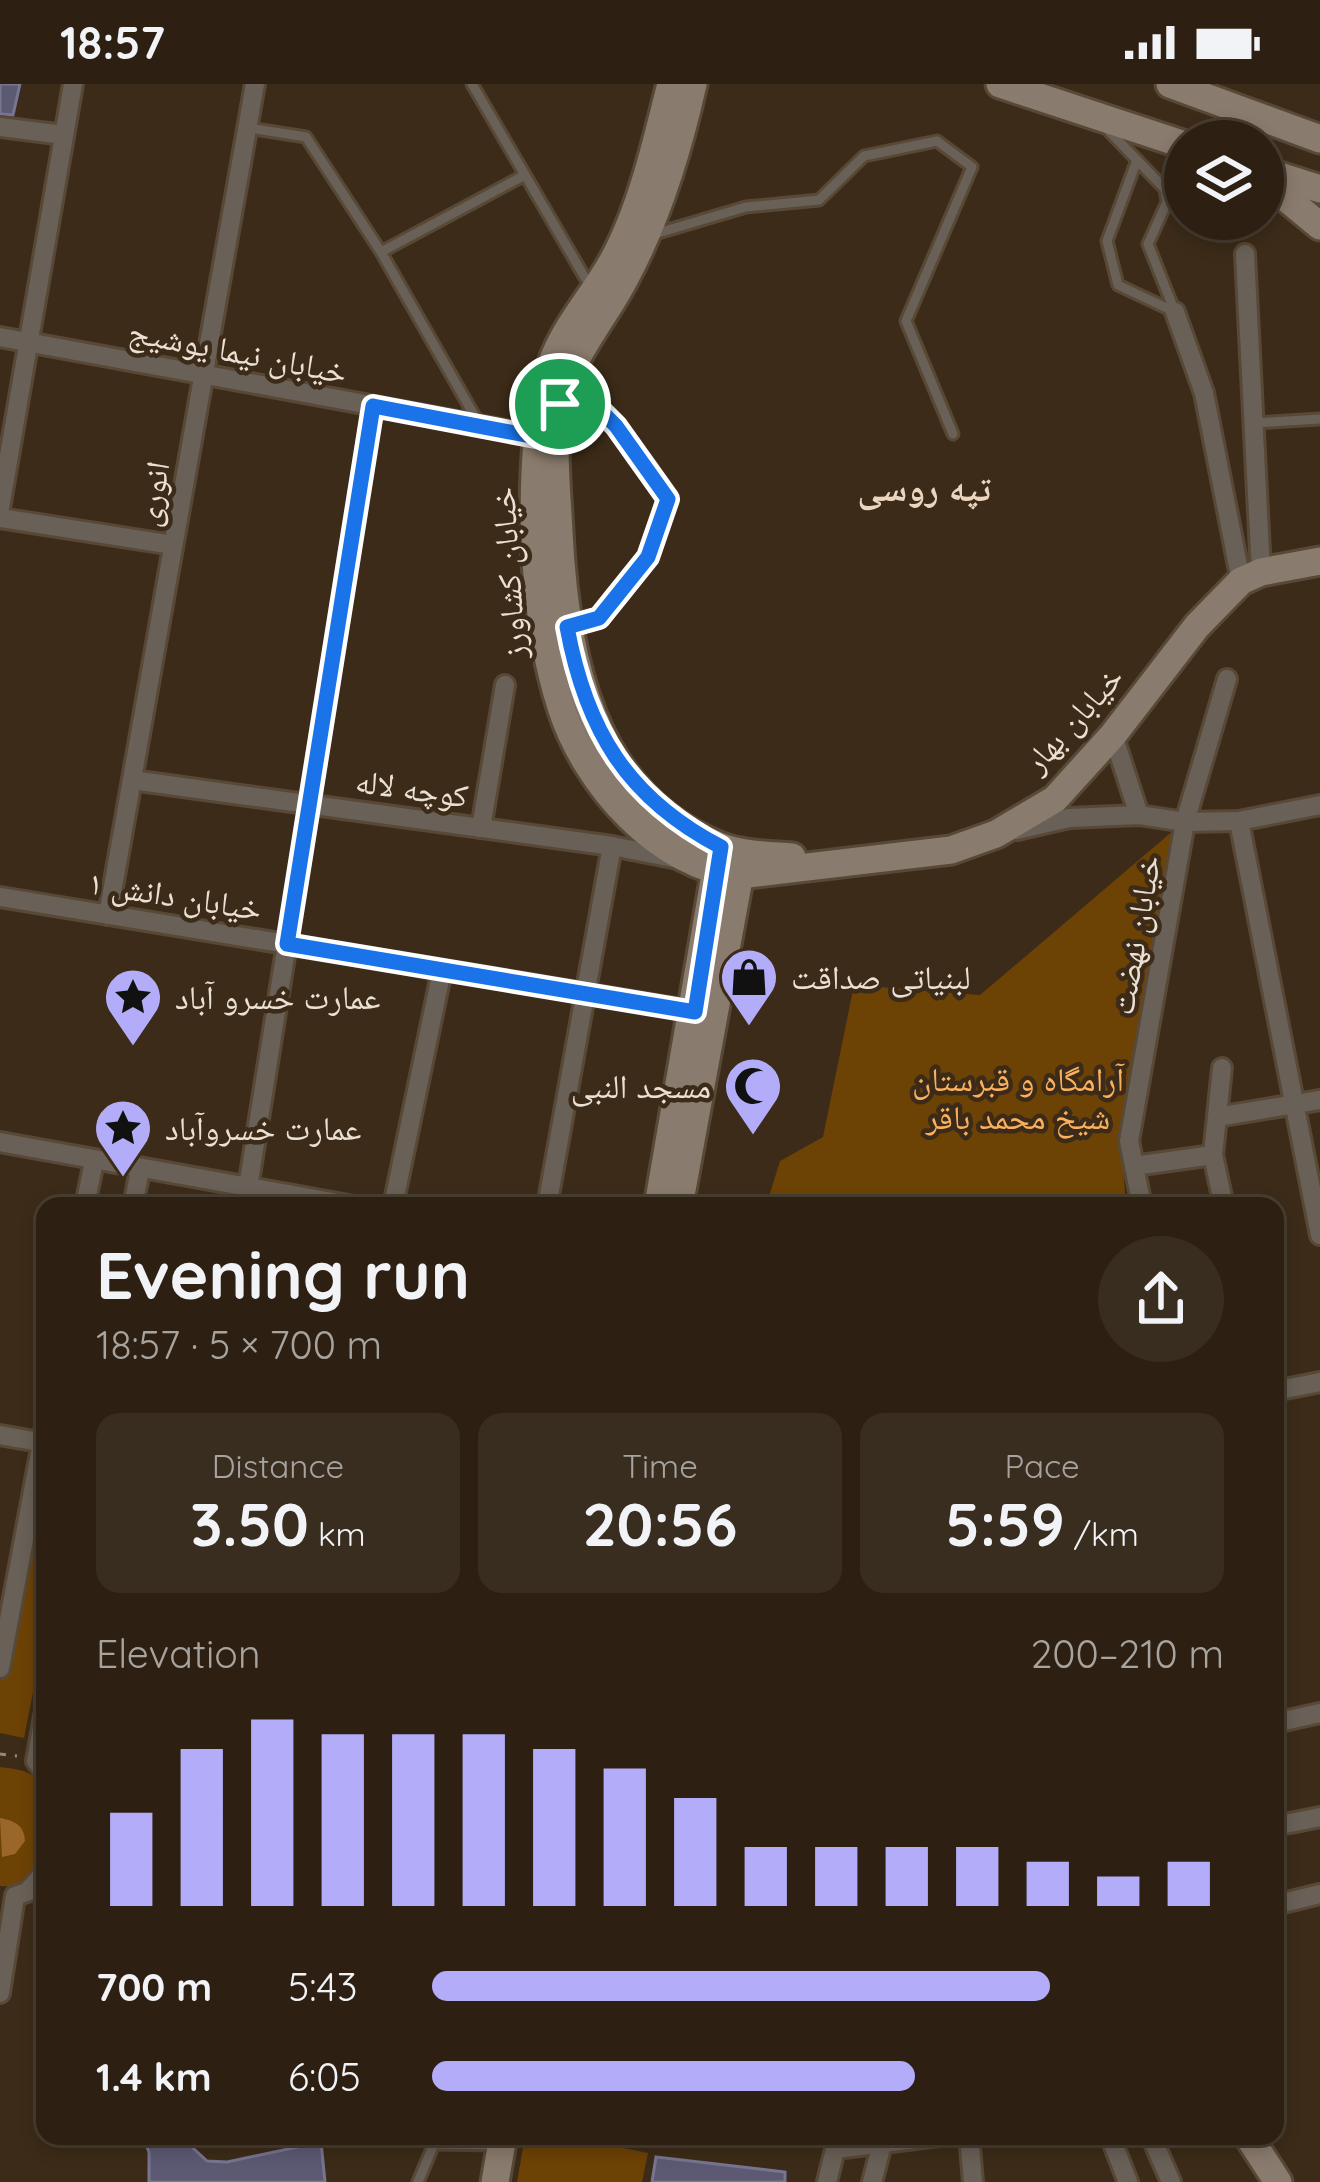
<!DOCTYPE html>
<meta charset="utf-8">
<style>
body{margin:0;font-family:Quicksand,"Noto Naskh Arabic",sans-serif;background:#392d20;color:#f1f3f6;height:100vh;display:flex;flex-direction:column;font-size:45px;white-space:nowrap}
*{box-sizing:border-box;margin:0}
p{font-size:39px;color:#a7a39f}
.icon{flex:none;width:66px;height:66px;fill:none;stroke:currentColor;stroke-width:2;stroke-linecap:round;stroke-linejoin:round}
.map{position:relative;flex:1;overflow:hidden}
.sheet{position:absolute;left:36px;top:1113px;width:1248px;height:948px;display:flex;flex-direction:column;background:#2d2012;border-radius:24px;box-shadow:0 6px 18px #0003,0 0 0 3px #483e32}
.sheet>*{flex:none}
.controls{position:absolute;left:1164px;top:36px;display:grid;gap:24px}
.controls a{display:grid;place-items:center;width:120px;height:120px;border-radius:50%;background:#2d2012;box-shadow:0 6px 18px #0003,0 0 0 3px #483e32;font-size:60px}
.pin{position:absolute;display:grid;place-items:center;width:102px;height:102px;color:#fff;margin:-51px;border:6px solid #fff;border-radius:50%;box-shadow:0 3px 12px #0007}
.round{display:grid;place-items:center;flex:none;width:126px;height:126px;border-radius:63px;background:#392d20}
.head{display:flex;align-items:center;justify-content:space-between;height:204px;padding:0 60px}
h1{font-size:66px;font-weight:700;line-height:90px}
.metrics{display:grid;grid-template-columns:repeat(3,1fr);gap:18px;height:204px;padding:12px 60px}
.metrics div{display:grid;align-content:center;border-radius:24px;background:#392d20;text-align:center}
.metrics b{font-size:60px;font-weight:700}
.metrics small{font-size:33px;font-weight:400}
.metrics p{font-size:33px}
.chart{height:336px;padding:24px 60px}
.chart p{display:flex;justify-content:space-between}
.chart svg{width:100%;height:216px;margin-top:12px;stroke:#b3adf9;stroke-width:6}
ul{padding:0 60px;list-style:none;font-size:39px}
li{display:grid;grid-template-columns:192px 144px 1fr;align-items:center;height:90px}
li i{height:30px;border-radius:15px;background:#b3adf9}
.status{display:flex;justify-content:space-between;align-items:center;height:84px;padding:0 60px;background:#2d2012;direction:ltr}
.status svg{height:33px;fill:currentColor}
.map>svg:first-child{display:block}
.green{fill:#6d4205}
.water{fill:#9b6729}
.building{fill:#5c5a73;stroke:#777590;stroke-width:3}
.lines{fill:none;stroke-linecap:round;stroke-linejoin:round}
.lane-casing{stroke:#584836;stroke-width:15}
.street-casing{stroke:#584836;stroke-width:24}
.secondary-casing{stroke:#584836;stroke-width:33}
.path{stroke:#968878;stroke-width:3;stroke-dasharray:6 9;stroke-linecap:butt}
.lane{stroke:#696057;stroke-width:9}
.street{stroke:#696057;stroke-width:18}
.secondary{stroke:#897b6d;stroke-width:27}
.route-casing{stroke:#fff;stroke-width:24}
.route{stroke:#1a73e8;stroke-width:15}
.labels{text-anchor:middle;stroke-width:9;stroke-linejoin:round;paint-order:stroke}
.street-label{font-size:33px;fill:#ebe0d4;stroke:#3c2b18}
.poi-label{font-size:33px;fill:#ebe0d4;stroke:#3c2b18;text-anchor:start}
.park-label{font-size:33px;fill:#fab05c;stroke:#3c2b18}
.neighbourhood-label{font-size:36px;font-weight:bold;fill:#ebd5be;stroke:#3c2b18}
</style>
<div class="status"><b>18:57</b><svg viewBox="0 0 49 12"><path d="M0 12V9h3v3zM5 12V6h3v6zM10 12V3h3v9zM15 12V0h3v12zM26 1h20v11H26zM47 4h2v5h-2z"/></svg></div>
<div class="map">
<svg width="1320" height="2098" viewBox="0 0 1320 2098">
<rect width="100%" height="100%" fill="#3c2b18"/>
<g class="green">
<path d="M1174,746L1121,1056L1126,1122H766L780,1077L823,1053L854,901L980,911Z"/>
<path d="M45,1377V1547L24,1654L0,1649V1592Z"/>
<path d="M0,1683C14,1685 26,1685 37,1695C53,1710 46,1772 33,1790C29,1795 23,1799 18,1803L0,1802Z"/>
<path d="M525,2052H564L648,2069L642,2098H517Z"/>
</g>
<path class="water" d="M0,1734C15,1737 24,1741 25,1757L15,1770L2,1773Z"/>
<g class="building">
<path d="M0,0H20L13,31L0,30Z"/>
<path d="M142,2052H191L193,2064L207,2077L227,2078L321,2058L325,2098H149V2068Z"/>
<path d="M656,2073L785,2088V2098H652Z"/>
</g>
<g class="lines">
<g class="lane-casing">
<g id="lane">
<path d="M472,0L591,204"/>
<path d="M249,44L306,53L381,168L478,338"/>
<path d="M1108,46L1165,105L1167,118L1148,160L1175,228"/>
<path d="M1137,76L1107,157L1118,201L1175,228"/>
<path d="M651,151L746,123L819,116L864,72L937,57L972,83L906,237L953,350"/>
<path d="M381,168L525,91"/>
<path d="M565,320L592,318L616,342L668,415L648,473L599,534L572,542"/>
<path d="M1254,339L1320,335"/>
<path d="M426,2052L434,2060L497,2061"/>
<path d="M418,2098L434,2060"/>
</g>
</g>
<g class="street-casing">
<g id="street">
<path d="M0,43L64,51"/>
<path d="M1245,170L1261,488"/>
<path d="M1175,228L1204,309L1241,497"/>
<path d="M0,253L544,353"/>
<path d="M0,424L73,0"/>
<path d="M0,434L173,461"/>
<path d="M1113,651L1139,731"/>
<path d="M132,696L612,762L673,774"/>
<path d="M1239,737L1320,1151"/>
<path d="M481,744L505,601"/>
<path d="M1017,746L1069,734L1139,731L1185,738L1239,737L1320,721"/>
<path d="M0,813L700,928"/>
<path d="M108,831L255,0"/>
<path d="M1222,984L1213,1071L1224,1122"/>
<path d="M1217,1033L1320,1016"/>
<path d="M0,1058L354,1122"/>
<path d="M1134,1082L1213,1071"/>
<path d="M85,1122L94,1077"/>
<path d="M133,1122L140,1086"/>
<path d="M245,1122L373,322"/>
<path d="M393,1122L442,886"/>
<path d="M547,1122L612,762"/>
<path d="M1142,1122L1129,1057L1185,738L1227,595"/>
<path d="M1275,1307L1320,1298"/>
<path d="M0,1351L45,1359"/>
<path d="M0,1584L45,1343"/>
<path d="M45,1627L36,1677L45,1688"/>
<path d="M1275,1639L1320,1629"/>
<path d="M1275,1742L1320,1733"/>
<path d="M1275,1821L1320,1810"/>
<path d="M0,1909L15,1812L27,1808L45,1788"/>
<path d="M969,2052L973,2098"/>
<path d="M1110,2052L1128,2098"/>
<path d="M1151,2052L1171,2098"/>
<path d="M835,2065L939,2052"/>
<path d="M827,2098L837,2057"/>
<path d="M872,2098L882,2060"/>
</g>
</g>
<g class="secondary-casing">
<g id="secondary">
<path d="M671,0C657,54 644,115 619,165C599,208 559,245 548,292C525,384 532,536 562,626C587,702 659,782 740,791L951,766L996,750L1055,715L1113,651L1197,542L1241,497L1261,488L1320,477"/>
<path d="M693,0C678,67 656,138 623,198C603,235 573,270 562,311C550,355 557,402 559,448C565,570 590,711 719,762C742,771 768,771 792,773"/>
<path d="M1000,0L1185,61"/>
<path d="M1170,0L1320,55"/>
<path d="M1267,88L1320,105"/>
<path d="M1263,95L1320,142"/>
<path d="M658,1122L718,773"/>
<path d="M679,1122L743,773"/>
<path d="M1248,2052L1278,2098"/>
<path d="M495,2098L503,2052"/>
</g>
</g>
<path class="path" d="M0,1670L17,1672"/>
<use href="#lane" class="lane"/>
<use href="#street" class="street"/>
<use href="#secondary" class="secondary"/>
</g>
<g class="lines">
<g class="route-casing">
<path id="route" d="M592,318L616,342L668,415L648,473L599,534L567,543C586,646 627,714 721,763L695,928L287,860L373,322L536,353H555L560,320Z"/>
</g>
<use href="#route" class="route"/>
</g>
<defs>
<g id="shop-pin" transform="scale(3)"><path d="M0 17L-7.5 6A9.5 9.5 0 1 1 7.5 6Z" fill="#b3adf9" stroke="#3c2b18"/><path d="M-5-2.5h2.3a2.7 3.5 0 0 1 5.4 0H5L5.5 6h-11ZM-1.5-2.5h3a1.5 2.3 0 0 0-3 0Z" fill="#111"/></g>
<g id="sight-pin" transform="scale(3)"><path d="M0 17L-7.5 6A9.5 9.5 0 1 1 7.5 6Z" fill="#b3adf9" stroke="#3c2b18"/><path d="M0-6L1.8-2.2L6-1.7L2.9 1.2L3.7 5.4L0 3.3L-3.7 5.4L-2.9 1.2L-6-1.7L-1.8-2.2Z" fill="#111"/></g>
<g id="mosque-pin" transform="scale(3)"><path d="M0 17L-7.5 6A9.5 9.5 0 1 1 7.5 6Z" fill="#b3adf9" stroke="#3c2b18"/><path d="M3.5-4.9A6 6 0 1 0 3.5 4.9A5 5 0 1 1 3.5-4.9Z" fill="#111"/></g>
</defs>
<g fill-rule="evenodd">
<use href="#shop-pin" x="749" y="893"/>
<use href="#sight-pin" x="133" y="913"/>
<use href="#mosque-pin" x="753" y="1002"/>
<use href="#sight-pin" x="123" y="1044"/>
</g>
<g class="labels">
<g class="street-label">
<text transform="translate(238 267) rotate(11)" y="12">خیابان نیما یوشیج</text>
<text transform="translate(152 410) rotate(-80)" y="12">انوری</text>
<text transform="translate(508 489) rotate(-94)" y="12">خیابان کشاورز</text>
<text transform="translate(1073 635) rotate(-48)" y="12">خیابان بهار</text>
<text transform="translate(412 704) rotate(8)" y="12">کوچه لاله</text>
<text transform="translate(175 811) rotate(9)" y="12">خیابان دانش ۱</text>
<text transform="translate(1135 851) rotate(-80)" y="12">خیابان نهضت</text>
</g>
<g class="poi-label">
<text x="791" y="905">لبنیاتی ‌صداقت</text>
<text x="175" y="925">عمارت خسرو آباد</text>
<text x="711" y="1014" text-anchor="end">مسجد النبی</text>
<text x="165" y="1056">عمارت خسروآباد</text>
</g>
<g class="park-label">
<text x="1018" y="1007">آرامگاه و قبرستان<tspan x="1018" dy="38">شیخ محمد باقر</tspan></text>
</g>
<g class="neighbourhood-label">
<text x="924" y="417">تپه روسی</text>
</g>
</g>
</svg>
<div class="controls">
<a><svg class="icon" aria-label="layers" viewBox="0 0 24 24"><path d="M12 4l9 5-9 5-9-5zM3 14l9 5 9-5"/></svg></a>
</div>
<div class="pin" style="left:560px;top:320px;background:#1e9e55"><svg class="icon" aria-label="arrive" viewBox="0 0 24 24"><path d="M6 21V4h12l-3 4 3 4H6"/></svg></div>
<section class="sheet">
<div class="head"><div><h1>Evening run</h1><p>18:57 · 5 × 700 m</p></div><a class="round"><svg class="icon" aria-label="share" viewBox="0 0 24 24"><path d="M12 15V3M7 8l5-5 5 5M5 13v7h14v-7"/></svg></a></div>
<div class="metrics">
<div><p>Distance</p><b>3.50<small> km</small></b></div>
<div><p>Time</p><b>20:56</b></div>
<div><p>Pace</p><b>5:59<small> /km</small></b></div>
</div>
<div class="chart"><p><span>Elevation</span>200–210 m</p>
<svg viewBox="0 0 160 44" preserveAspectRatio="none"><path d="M5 44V25M15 44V12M25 44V6M35 44V9M45 44V9M55 44V9M65 44V12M75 44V16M85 44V22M95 44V32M105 44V32M115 44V32M125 44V32M135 44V35M145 44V38M155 44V35"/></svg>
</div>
<ul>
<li><b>700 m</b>5:43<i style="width:78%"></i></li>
<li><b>1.4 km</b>6:05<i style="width:61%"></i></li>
</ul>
</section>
</div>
